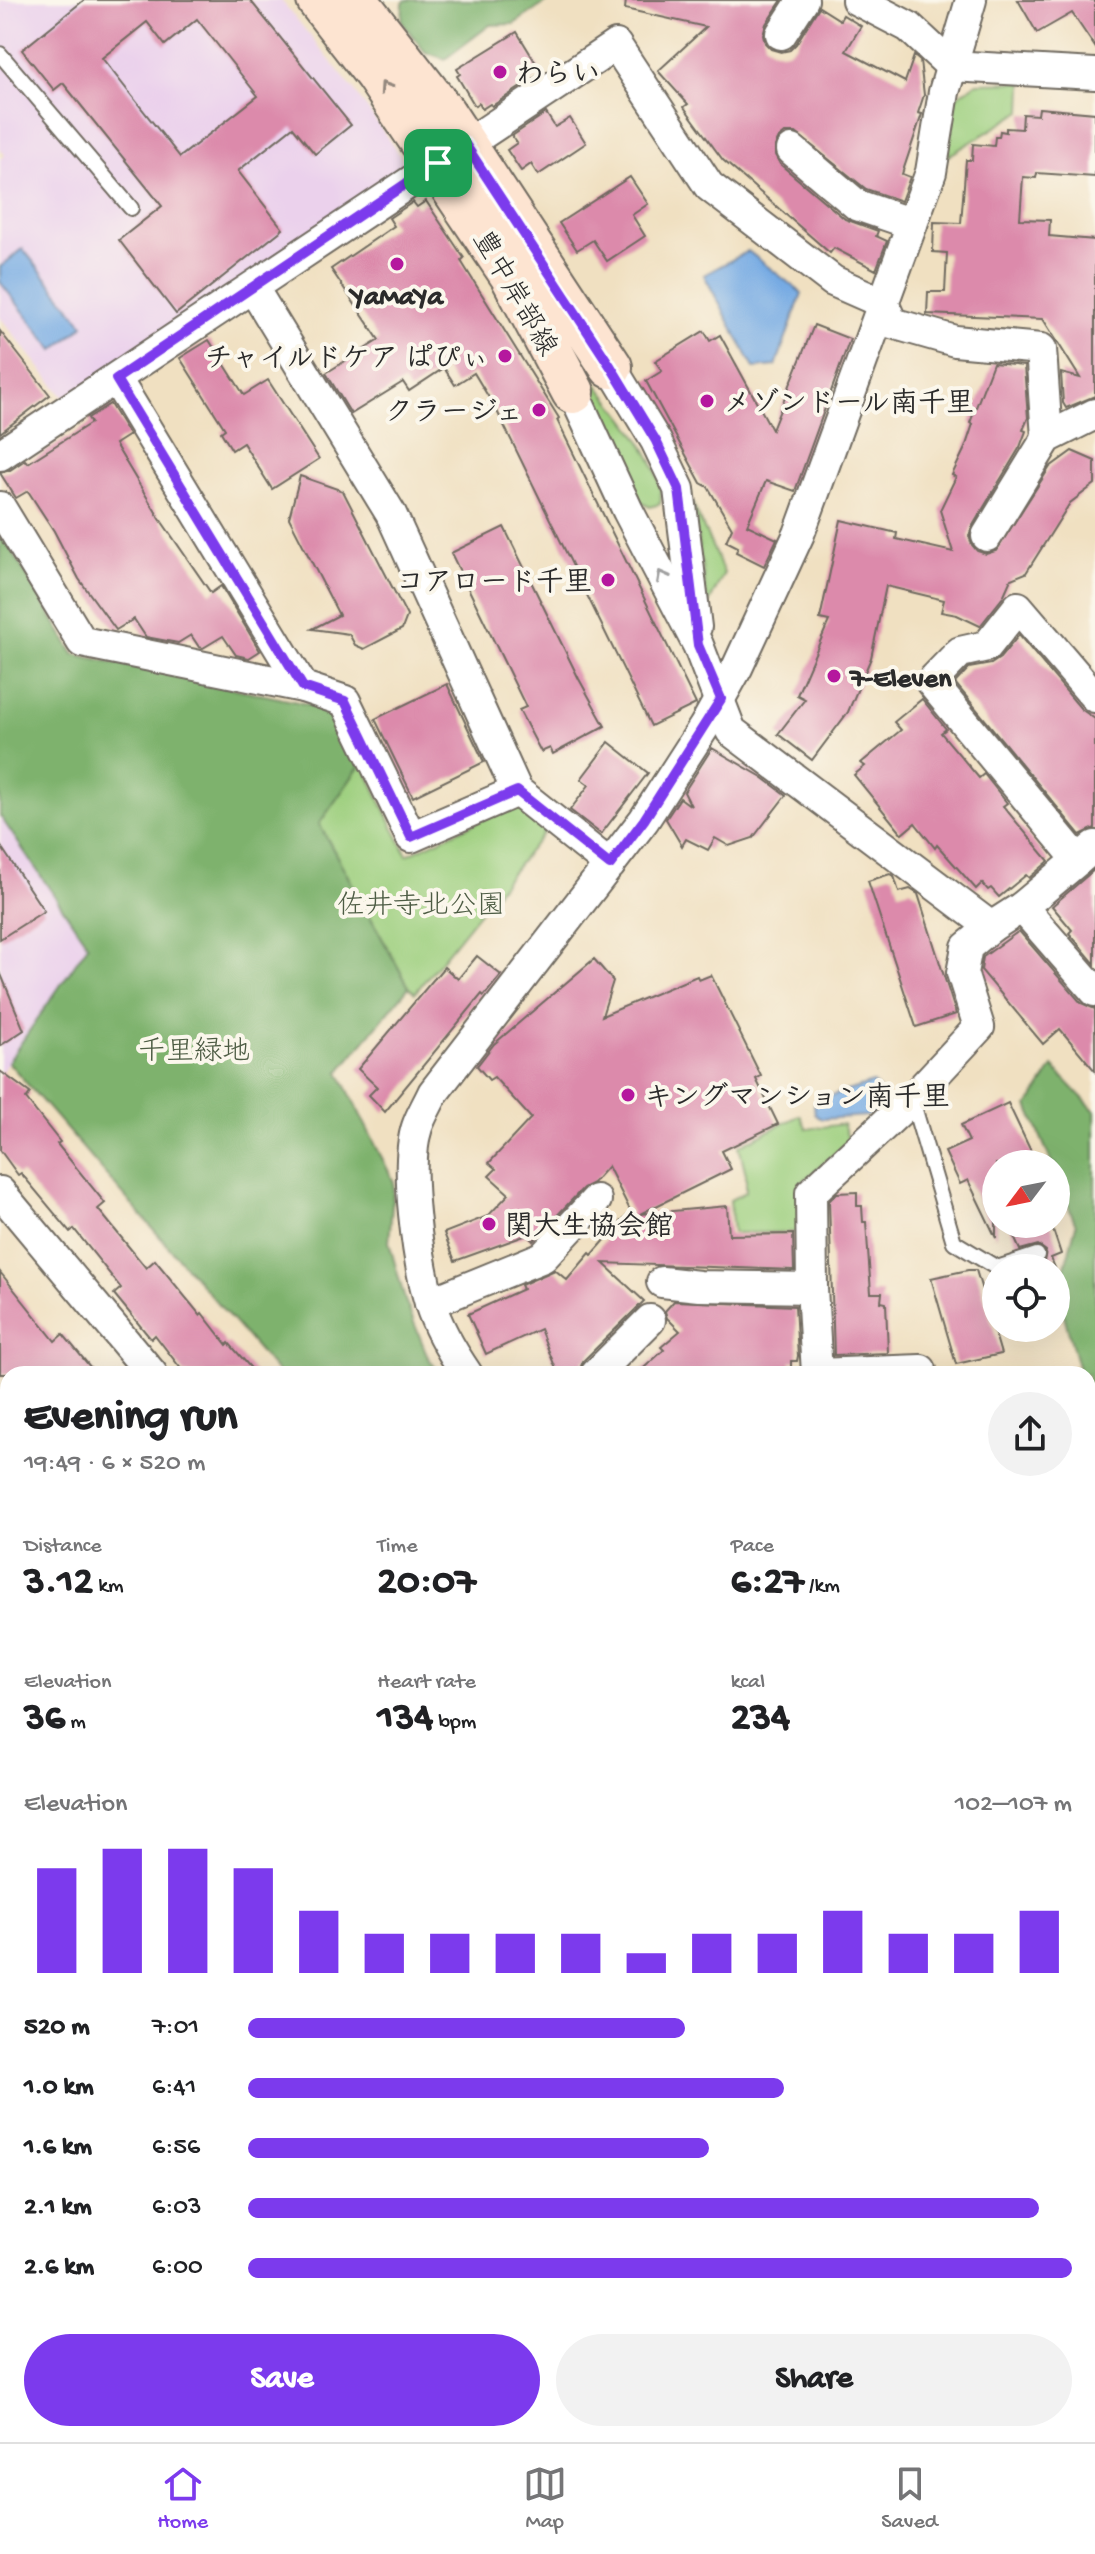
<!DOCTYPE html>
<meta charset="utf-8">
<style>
body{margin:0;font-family:"Gochi Hand","Klee One",sans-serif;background:#f2f2f2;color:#202124;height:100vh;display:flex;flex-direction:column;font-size:30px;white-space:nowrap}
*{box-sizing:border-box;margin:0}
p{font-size:26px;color:#757577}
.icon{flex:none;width:44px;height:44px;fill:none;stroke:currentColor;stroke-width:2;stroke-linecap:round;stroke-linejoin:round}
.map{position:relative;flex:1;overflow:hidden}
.panel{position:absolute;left:0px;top:1366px;width:1096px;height:1076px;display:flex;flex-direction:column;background:#fff;border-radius:24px 24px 0 0;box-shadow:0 8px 32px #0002}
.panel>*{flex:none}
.needle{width:52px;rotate:238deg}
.tools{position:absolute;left:982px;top:1150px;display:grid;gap:16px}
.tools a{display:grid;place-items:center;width:88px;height:88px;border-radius:50%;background:#fff;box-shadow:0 8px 32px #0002;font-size:40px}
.pin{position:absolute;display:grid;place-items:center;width:68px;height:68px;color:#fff;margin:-34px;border-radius:16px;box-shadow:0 4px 12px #0006}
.round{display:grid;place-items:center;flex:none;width:84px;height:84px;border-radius:42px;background:#f2f2f2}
.summary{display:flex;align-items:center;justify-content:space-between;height:136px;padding:0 24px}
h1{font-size:44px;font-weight:800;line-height:60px}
.figures{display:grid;grid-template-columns:repeat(3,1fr);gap:12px;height:136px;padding:8px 24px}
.figures div{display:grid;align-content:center}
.figures b{font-size:40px;font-weight:800}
.figures small{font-size:22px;font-weight:400}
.figures p{font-size:22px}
.chart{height:224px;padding:16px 24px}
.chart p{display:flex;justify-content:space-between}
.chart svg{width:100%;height:144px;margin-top:8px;stroke:#7c3aed;stroke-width:6}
.button{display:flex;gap:16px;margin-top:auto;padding:16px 24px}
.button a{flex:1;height:92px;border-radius:48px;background:#7c3aed;color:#fff;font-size:32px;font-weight:800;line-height:92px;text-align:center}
.button a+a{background:#f2f2f2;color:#202124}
ul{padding:0 24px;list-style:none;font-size:26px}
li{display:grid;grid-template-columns:128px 96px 1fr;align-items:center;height:60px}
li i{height:20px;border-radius:10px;background:#7c3aed}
.tabs{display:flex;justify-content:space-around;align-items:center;height:112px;border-top:2px solid #e0e0e0;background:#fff;font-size:22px;color:#757577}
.tabs a{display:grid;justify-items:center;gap:4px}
.tabs .on{color:#7c3aed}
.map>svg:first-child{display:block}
.built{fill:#ebd1ec}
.green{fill:#9dcf7e;stroke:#647d54;stroke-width:2}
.forest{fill:#7eb26d;stroke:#546e4c;stroke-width:2}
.water{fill:#76aae3;stroke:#506a87;stroke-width:2}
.building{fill:#dc8aab;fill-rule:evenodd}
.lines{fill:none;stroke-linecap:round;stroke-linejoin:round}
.lane-casing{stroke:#706a60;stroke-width:18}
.street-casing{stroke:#706a60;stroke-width:34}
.secondary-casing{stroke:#706a60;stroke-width:46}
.lane{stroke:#fff;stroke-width:14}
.street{stroke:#fff;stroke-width:30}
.secondary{stroke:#fde4d1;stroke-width:42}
.oneway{stroke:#94887e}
.oneway2{stroke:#a0a0a0}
.route-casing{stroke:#fff;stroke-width:16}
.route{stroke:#7c3aed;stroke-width:10}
.poi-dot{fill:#b5179e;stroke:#fbf7ec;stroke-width:3}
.labels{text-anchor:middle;stroke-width:8;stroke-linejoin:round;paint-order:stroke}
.poi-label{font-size:28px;font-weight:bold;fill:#2b2b2b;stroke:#fbf7ec;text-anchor:start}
.street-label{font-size:28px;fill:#2b2b2b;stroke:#fbf7ec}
.park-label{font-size:28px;fill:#4d5c44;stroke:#fbf7ec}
</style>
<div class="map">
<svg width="1095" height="2442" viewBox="0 0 1095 2442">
<rect width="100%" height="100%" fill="#fbf7ec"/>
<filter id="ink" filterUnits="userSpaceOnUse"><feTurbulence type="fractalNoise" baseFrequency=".0125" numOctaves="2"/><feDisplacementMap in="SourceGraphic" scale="16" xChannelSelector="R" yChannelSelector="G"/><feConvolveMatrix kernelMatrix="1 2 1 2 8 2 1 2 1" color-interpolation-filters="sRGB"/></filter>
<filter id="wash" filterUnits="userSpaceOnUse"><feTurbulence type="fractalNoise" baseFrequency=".006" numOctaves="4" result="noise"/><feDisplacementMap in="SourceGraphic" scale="32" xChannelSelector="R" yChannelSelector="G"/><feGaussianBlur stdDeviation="1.8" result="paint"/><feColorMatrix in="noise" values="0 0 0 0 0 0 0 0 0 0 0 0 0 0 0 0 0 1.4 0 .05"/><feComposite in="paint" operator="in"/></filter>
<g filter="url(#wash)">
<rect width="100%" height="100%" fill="#f0e0c1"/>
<g class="built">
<path d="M0,0H281L354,90L403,160L401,175L65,399L0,317V159L5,155L0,149Z"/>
<path d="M0,816L88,945L0,1074Z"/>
<path d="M1095,1620V2070L1088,2077V1629Z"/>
</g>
<g class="green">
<path d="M1023,82L1022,111L948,156L956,97L977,83Z"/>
<path d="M596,383C619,411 668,466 660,504L650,507L639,502L631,490L592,386Z"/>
<path d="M692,502L724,573L708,605Z"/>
<path d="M362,763L407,855L503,810L521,808L545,831L415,993L409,987L319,824Z"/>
<path d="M800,1115L807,1129L843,1124L849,1141L799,1185L802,1232L733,1233L730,1200L746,1192V1174L739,1146Z"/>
<path d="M1095,1645V1959L1088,1957V1653Z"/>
</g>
<g class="forest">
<path d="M406,0H547V2L514,24L490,25L445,59L425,52L402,22L403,3Z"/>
<path d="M0,531L74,654L335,710L362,763L319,824L409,987L339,1072L394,1182L389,1242L405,1300L428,1357L440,1374H279L8,1062L88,945L0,816Z"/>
<path d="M1053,1067L1095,1111V1431L1088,1405V1374H1080L1058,1293L1076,1225L1056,1175V1164H1052L1028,1106Z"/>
<path d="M1095,2077V2442H1054L1053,2434H1088V2083Z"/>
<path d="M549,2434H704V2442H545Z"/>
<path d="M914,2434H1005L1000,2442H911Z"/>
</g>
<g class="water">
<path d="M23,249L84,325L54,350L0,282V267Z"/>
<path d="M748,251L802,293L776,366L754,368L704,275Z"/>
<path d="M873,1083L882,1093L881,1108L867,1116L822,1119L815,1115L814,1105L824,1098Z"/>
</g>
<g id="blocks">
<g class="building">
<path d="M84,0H250L351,125L315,154L293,127L238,171L283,229L176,314L119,240L162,206L63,83L54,90L22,50ZM197,19L258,96L180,157L102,58L147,22L165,45Z"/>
<path d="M626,0H782L766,24L763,34L765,43L771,49L781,52L790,50L796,44L819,7L840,20L843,15L861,26L846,51L905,82L914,56L920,61L924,95L918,113L922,114L902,174L910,177L901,201L866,189L796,133H785L779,138L775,146V155L780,164L845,219L878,231L876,236L887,241L876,270L834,248L830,253L723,160L684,107L688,104L658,71L706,27L625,9Z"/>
<path d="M1018,0H1095V47L1072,13L1037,33Z"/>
<path d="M517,32L542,73L492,106L490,104L482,109L479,103L475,106L457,76L460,74L457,69Z"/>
<path d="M1039,108L1095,113V177L1037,173L1036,178L1023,177L1020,219L1050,220L1049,236L1095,240V396L1066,408L1063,403L1061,373L1080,378L1043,319L927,314L928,292H945L947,253L933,252L934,222L961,223L966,160H972L973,144L994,146L995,137H999L1000,131L1006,132V128L1022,129L1023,114L1038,115Z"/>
<path d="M546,113L555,127L570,118L586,143L538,175L531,164L521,171L507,150L517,143L512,136Z"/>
<path d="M630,177L648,204L632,215L645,236L607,261L593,240L577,250L559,223Z"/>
<path d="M426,201L464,258L461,261L559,418L557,420L696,704L651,726L497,411L474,373L455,385L444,368L409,391L403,382L351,414L326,373L379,340L331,269L394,226L389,218L413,202L417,207Z"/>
<path d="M814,325L850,339L795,491L766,481L747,525L777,539L764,566L736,552L738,547L726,541L732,528L708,487L701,483L646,381L662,371L655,361L704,331L710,341L720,335L772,430Z"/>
<path d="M0,331L50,395L0,433Z"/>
<path d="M209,340L244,395L268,380L319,459L272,489L243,443L232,450L221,432L225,429L180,358Z"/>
<path d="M993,363L1024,366L1028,418L1023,430L1026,431L1020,447L972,527L969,536L972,545L977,551L986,554L996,551L1050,467L1072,451L1095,461V484L1070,503L1026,573L1011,579L1003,597L980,626L957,615L941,612L944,600L886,586L871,658L848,712L812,760L778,734L805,699L797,695L829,621L820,619L841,520L897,533L896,539L953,552L940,510L956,477L952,475L965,448L973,424L970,423Z"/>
<path d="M110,404L129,435L115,444L160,519L211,593L221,586L260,651L249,658L236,655L223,636L203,648L199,647L191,635L178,643L146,637L134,619L116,630L79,579L54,531L28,491L16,498L0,473L10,470L25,460L28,463L91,423L88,418Z"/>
<path d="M300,476L343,491L407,616L402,629L364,649L355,645L349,634L312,629L339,615L289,518Z"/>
<path d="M504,527L579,679L605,726L553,754L550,748L541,752L519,710L526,707L451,553Z"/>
<path d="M1019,635L1081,709L1095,719V828L1080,835L955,683L969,668L991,664L1000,658Z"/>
<path d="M447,684L484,762L413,797L375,719Z"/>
<path d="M922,699L946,729L941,733L979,778L984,774L1007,803L1003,806L1049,861L1029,878L1026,875L999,897L991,888L988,890L982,883L976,889L937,845L935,848L915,823L902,834L854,775L865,766L861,763L901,730L894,722Z"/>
<path d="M609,742L648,773L601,834L570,810L589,785L581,779Z"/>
<path d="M712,748L762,777L786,795L753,838L729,846L715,838L708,850L686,839L682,846L666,819L680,798L691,806L684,792Z"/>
<path d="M0,845L44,911L0,939Z"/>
<path d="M1095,869V964L1069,933L1072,930L1052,906Z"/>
<path d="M890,874L894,876L899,892L910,889L918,894L956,1014L916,1027L868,881Z"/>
<path d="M1019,931L1081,1003L1095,1009V1071L1060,1029L1043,1044L981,970L983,957Z"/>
<path d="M477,956L501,975L484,996L482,994L385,1112L369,1095L377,1087L358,1069L444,967L458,979Z"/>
<path d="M594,959L613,981L602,1016L697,976L699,980L711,975L761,1076L756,1079L778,1124L722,1151L731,1169L640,1214L727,1206L729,1235L793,1234L794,1270L603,1263L644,1301L583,1361L578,1374H558L540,1329L486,1354L468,1314L523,1289L521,1285L555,1270L567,1280L590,1253L592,1255L627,1215L632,1214L608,1166L593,1183L583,1188L533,1241L527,1235L455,1261L444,1233L488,1216L509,1194L489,1176L496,1169L489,1163L531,1118L494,1077L489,1080L477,1066L494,1044Z"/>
<path d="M0,972L24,1030L0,1046Z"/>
<path d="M0,1071L30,1093L26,1099L60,1142L57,1144L105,1203L98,1209L146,1268L155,1260L200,1315L202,1313L227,1345L229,1343L256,1374H185L155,1335L151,1339L114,1294L121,1288L74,1229L70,1232L21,1173L18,1175L0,1150Z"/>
<path d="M1008,1103L1037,1164H996V1238L968,1180L960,1184L945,1152L969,1141L961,1125Z"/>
<path d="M857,1192V1206H862L863,1222H866L871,1293H882L881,1302L886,1303L888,1353L834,1355L829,1201L837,1193Z"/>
<path d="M1008,1224H1051L1061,1254L1051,1258L1055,1268H1029L1044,1262L1046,1251L1038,1245L1020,1250Z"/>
<path d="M968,1270H976L1001,1354L956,1364L931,1278Z"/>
<path d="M0,1272L55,1341L63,1334L96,1374H0Z"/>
<path d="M674,1301L795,1306L798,1356L797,1361H791V1374H637L664,1350L661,1347L680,1331L667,1318L665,1311Z"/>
</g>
</g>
</g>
<g filter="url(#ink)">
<use href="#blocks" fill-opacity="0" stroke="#706a60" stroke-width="2"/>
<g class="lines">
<g class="lane-casing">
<g id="lane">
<path d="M0,54L131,208"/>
<path d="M912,1100L954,1242L997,1268L1037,1255"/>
</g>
</g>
<g class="street-casing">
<g id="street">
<path d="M857,0L909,27L951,66L1095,74"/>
<path d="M781,34L803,0"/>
<path d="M792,150L857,205L912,224"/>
<path d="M253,288L391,514L517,791L610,865"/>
<path d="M611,367L656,441L679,489L696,627"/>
<path d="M116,379L303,687"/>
<path d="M573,392L628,511L698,645L731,731L991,927"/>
<path d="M0,455L616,45L709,186L833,281L883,303L892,323L955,341L1041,349L1047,438"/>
<path d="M0,507L82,642L303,687L345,701L411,837L517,791"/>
<path d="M987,536L1047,438L1095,414"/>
<path d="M1078,860L931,682L960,652L987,646L1018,607L1095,697"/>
<path d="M1022,907L1095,991"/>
<path d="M0,1192L152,1374"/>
<path d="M662,1282L699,1286L812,1288"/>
<path d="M430,1303L543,1257L596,1200"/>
<path d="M467,1374C452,1352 438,1329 430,1303C418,1263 404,1166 417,1127C421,1115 428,1104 433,1093L644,820L704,727L737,668L799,534L931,172L944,92L971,0"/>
<path d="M596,1374L650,1320"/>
<path d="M817,1374L812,1288L811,1193L912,1099L979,1027L962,973L967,947L991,927L1022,907L1095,846"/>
<path d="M817,1374L921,1370"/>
<path d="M0,1489L8,1499"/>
<path d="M0,1636L8,1632"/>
<path d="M0,1873L8,1868"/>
<path d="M0,2061L8,2057"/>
<path d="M0,2267L8,2263"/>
<path d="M396,2434V2442"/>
<path d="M876,2434L880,2442"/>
<path d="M54,2442L69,2434"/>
<path d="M717,2442V2434"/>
<path d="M844,2442L845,2434"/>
</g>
</g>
<g class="secondary-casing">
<g id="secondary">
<path d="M318,0L375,73L511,275L573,392"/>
<path d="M356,0L444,113L611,367"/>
</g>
</g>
<use href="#lane" class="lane"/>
<use href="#street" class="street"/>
<use href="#secondary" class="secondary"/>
</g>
<defs><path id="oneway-chevron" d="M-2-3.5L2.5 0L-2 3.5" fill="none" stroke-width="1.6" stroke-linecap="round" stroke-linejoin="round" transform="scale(2)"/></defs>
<use class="oneway" href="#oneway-chevron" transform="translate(385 87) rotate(-124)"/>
<use class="oneway2" href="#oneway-chevron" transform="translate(662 576) rotate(-118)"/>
</g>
<g class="lines" filter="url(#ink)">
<g class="route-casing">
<path id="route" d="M465,144L611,367L656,441L679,489L698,645L721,699L644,820L610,865L517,791L411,837L345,701L303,687L116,379Z"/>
</g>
<use href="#route" class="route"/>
</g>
<g class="poi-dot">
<circle cx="500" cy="72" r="8"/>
<circle cx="397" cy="264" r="8"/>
<circle cx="505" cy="356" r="8"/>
<circle cx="707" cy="401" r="8"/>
<circle cx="539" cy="410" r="8"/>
<circle cx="608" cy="580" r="8"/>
<circle cx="834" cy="676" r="8"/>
<circle cx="628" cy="1095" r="8"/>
<circle cx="489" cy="1224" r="8"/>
</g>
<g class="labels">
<g class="poi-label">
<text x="516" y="82">わらい</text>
<text x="397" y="304" text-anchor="middle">YaMaYa</text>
<text x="489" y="366" text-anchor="end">チャイルドケア ぱぴぃ</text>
<text x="723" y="411">メゾンドール南千里</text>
<text x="523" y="420" text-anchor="end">クラージェ</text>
<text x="592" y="590" text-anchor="end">コアロード千里</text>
<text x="850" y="686">7-Eleven</text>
<text x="644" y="1105">キングマンション南千里</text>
<text x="505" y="1234">関大生協会館</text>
</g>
<g class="street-label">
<text transform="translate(517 292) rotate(60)" y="10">豊中岸部線</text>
</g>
<g class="park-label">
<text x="421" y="913">佐井寺北公園</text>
<text x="194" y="1059">千里緑地</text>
</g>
</g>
</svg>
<div class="tools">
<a><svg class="needle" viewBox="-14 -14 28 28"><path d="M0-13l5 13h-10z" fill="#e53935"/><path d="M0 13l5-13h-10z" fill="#757577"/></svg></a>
<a><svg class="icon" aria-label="locate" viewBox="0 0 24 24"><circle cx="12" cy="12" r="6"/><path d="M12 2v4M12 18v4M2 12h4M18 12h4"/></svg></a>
</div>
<div class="pin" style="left:438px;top:163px;background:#1e9e55"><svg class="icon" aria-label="arrive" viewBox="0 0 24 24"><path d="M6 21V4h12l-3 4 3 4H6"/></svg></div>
<section class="panel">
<div class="summary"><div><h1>Evening run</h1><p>19:49 · 6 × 520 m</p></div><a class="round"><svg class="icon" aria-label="share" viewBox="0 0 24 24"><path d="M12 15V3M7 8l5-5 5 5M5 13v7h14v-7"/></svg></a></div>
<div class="figures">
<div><p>Distance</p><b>3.12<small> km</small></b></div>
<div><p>Time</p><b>20:07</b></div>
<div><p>Pace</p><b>6:27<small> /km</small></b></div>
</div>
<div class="figures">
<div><p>Elevation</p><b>36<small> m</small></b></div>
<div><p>Heart rate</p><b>134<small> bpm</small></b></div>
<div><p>kcal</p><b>234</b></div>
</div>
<div class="chart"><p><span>Elevation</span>102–107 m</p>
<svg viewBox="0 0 160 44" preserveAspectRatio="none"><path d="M5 44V12M15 44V6M25 44V6M35 44V12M45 44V25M55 44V32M65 44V32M75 44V32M85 44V32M95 44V38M105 44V32M115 44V32M125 44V25M135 44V32M145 44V32M155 44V25"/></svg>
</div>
<ul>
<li><b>520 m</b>7:01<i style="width:53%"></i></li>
<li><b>1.0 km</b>6:41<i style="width:65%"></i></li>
<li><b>1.6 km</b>6:56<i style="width:56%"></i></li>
<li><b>2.1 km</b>6:03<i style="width:96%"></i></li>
<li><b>2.6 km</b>6:00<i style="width:100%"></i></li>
</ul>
<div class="button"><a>Save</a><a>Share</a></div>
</section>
</div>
<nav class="tabs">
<a class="on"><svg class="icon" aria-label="home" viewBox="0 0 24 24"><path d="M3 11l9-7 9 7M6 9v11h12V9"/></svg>Home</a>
<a><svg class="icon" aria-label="map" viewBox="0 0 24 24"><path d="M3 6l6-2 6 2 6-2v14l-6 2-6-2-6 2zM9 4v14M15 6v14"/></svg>Map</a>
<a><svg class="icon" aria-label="saved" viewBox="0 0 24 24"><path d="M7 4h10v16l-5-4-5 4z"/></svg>Saved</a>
</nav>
